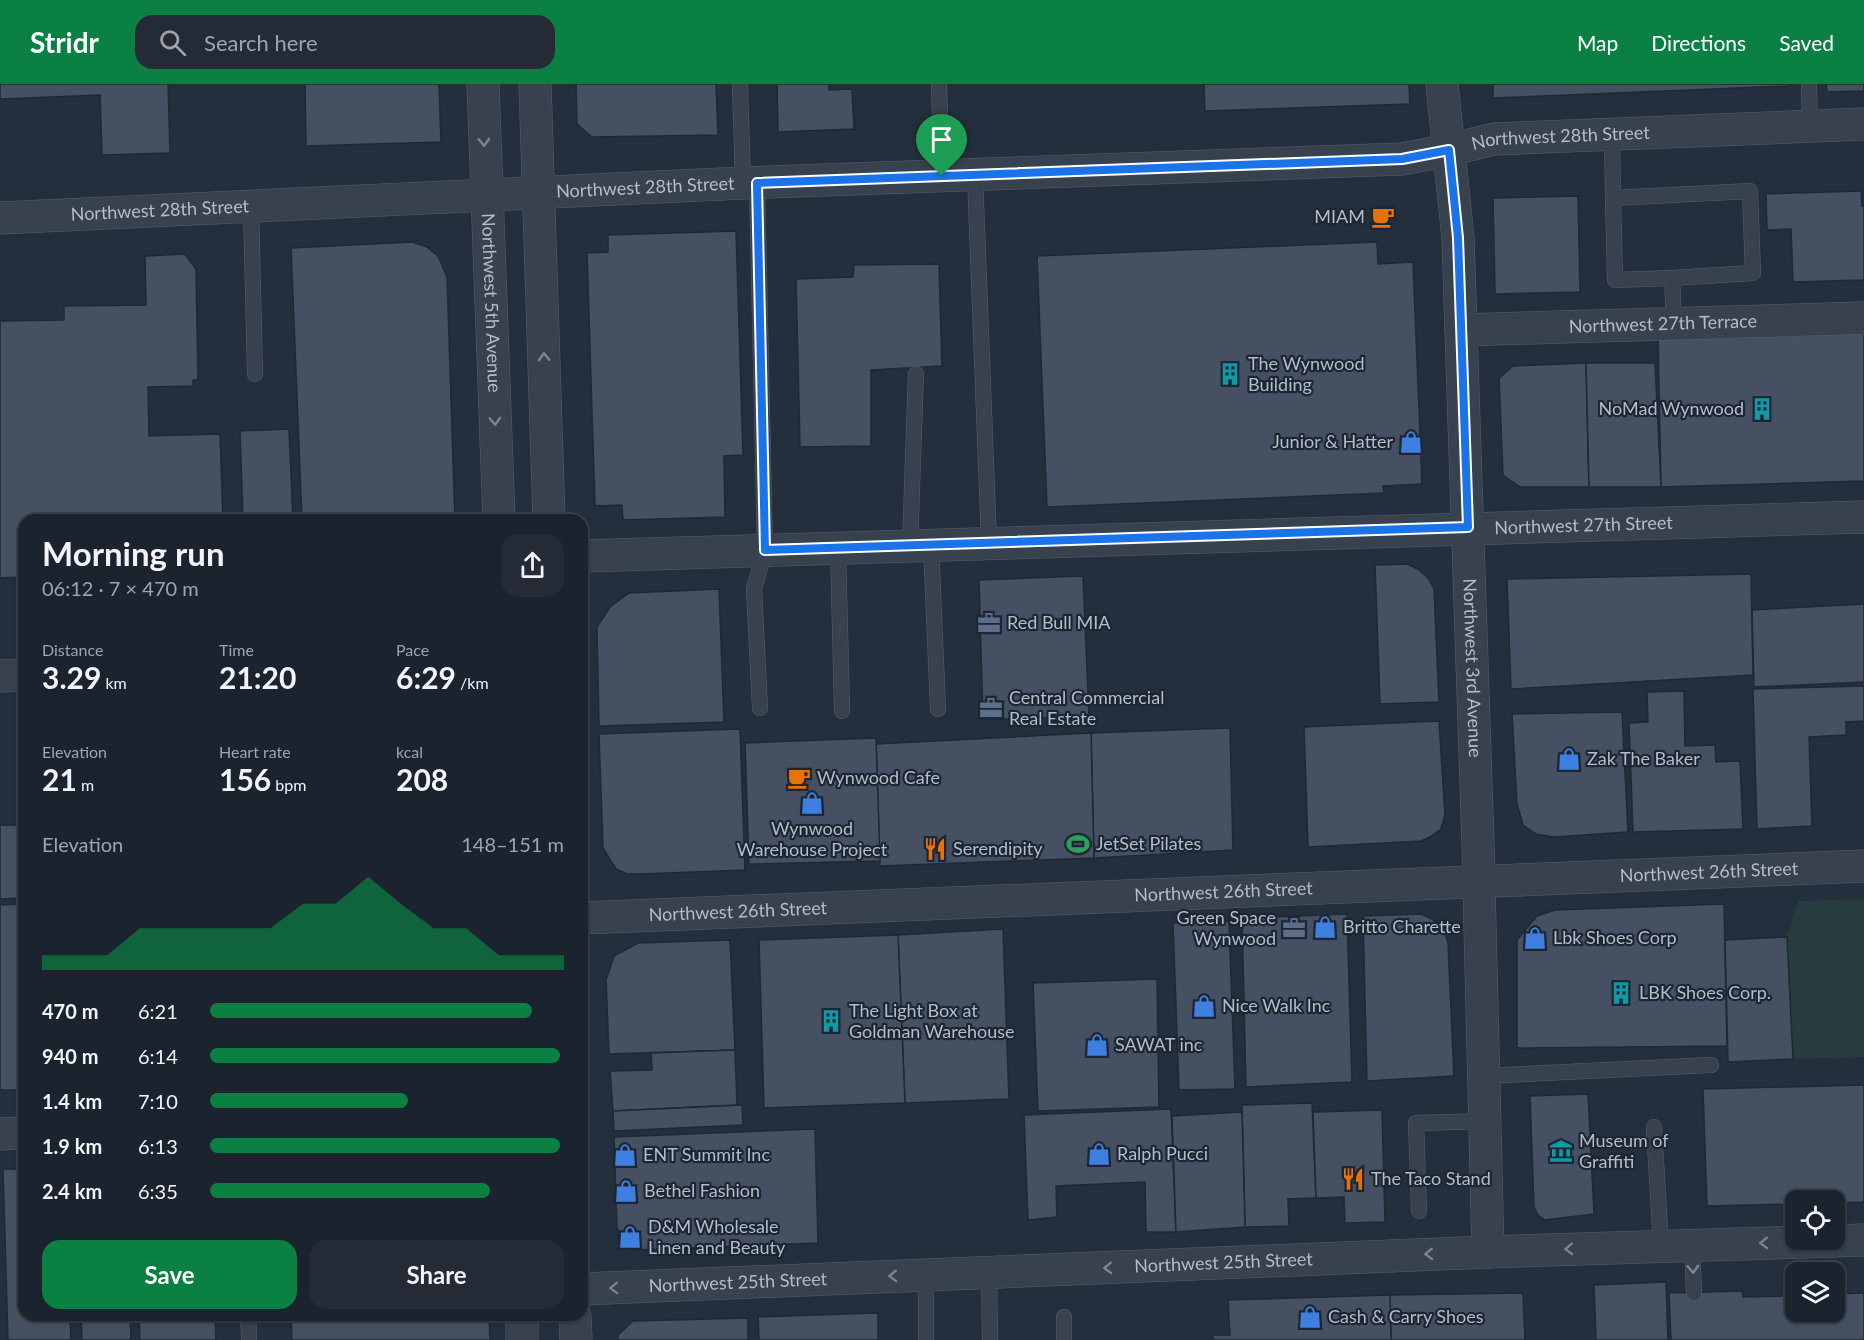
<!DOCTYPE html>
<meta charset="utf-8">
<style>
body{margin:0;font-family:Lato,sans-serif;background:#242b36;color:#f1f3f6;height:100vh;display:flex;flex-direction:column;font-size:22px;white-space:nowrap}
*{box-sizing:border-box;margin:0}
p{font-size:20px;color:#a0a4aa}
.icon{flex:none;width:33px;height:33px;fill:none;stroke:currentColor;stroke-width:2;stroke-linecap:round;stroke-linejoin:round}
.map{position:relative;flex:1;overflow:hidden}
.drawer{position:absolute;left:18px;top:430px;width:570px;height:807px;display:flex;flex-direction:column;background:#1b232e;border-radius:18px;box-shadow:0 2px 4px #0004,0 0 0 2px #39404a}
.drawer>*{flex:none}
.tools{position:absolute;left:1785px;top:1106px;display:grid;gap:12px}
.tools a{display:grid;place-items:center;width:60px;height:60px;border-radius:12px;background:#1b232e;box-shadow:0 2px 4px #0004,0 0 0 2px #39404a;font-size:30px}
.pin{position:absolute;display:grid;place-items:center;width:51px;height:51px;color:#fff;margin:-62px -26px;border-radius:50% 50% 50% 0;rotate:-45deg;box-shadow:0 0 6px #0007}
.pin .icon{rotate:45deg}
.round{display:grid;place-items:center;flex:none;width:63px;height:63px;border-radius:18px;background:#242b36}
.head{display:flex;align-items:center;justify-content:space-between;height:102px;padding:0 24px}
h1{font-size:33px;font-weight:700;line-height:45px}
.stats{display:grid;grid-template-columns:repeat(3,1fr);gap:9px;height:102px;padding:6px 24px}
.stats div{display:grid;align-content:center}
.stats b{font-size:30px;font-weight:700}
.stats small{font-size:16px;font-weight:400}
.stats p{font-size:16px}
.chart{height:168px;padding:12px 24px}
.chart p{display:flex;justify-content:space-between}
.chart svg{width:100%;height:108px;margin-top:6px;fill:#0b8043;opacity:.7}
.primary-button{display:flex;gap:12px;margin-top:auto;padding:12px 24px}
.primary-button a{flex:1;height:69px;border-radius:18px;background:#0b8043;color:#fff;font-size:24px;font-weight:700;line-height:69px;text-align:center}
.primary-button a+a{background:#242b36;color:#f1f3f6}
ul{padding:0 24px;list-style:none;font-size:20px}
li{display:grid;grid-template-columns:96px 72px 1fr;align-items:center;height:45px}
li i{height:15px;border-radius:8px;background:#0b8043}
header{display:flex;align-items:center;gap:36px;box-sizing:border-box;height:84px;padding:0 30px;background:#0b8043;color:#fff}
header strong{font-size:28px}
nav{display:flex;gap:33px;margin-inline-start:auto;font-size:21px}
.search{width:420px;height:54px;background:#242b36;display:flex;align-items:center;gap:15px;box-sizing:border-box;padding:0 21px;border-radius:18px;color:#a0a4aa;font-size:22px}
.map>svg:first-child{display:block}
.green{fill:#263c3f}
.building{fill:#455162;stroke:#1f2835;stroke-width:1.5}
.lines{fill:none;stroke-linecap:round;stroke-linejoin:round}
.service-casing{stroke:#565f6c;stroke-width:16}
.minor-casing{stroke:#565f6c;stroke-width:33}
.service{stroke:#38414e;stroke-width:15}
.minor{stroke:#38414e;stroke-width:32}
.oneway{stroke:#7c8592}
.route-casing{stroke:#fff;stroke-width:12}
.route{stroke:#1a73e8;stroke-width:8}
.labels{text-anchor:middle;stroke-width:4.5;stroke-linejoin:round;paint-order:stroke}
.street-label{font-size:18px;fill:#b4bcc9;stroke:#1d2633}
.poi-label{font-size:18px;fill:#b4bcc9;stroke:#1d2633;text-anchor:start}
</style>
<header>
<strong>Stridr</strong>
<div class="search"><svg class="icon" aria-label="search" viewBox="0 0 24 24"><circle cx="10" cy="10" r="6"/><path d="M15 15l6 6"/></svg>Search here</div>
<nav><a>Map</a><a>Directions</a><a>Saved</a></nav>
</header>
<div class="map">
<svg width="1864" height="1256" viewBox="0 0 1864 1256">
<rect width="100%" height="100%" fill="#242f3e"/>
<path class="green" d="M1864,815V973L1793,975L1787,853L1798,817Z"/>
<g class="building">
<path d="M0,0H168L170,69L102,71L100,11L0,15Z"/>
<path d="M305,0H439L441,58L306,62Z"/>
<path d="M576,0H716L718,51L592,53L577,40Z"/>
<path d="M777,0H829V6L852,5L854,45L778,48Z"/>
<path d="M1204,0H1409L1410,20L1205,27Z"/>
<path d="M1493,0H1788V2L1493,14Z"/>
<path d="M1826,0H1864V7L1827,8Z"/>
<path d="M1861,107L1862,122H1864V196L1793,198L1791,145L1767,146L1766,110Z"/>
<path d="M1578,112L1580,208L1495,210L1493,114Z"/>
<path d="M736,147L743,371L724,372L725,433L623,436L622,421L595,422L587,169L608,168V151Z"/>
<path d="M412,158L427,163L438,172L447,193L455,436H302L291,164Z"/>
<path d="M1377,158L1378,180L1413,178L1422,400L1383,402L1384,409L1047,423L1037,172Z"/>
<path d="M185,170L196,185L198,296H193V302L148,303L149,352L220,350L223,436H24V493L0,494V237L64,236V222L146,221L145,172Z"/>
<path d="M939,180L942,282L871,286V362L800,363L796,195L853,193L854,181Z"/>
<path d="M1864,248V397L1661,403L1658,253Z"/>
<path d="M1586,279L1589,403H1520L1503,391L1499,294L1513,282Z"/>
<path d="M1586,279H1655L1661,403H1589Z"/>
<path d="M289,345L293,436H243L240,347Z"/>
<path d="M1407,480L1418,485L1428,494L1434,505L1439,618L1380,620L1375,481Z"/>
<path d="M1751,490L1753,591L1511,605L1507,495Z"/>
<path d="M1083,492L1089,632L983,636L979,496Z"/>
<path d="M719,505L724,638L599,642L597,543L610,523L629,509Z"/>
<path d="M1864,520V598L1754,603L1752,526Z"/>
<path d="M1864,602V637L1846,638V651L1809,653L1812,742L1757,745L1753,605Z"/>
<path d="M1684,607L1685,662L1715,661L1716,678L1740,677L1743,745L1633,748L1629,639L1648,638L1647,608Z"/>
<path d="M1622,628L1628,748L1553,753L1536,750L1523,741L1517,720L1512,630Z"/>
<path d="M1439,637L1445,731L1441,745L1430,753L1421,757L1308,763L1304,643Z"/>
<path d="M22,642H24V700Z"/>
<path d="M1230,644L1233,766L1094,774L1091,649Z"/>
<path d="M740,645L745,786L640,790H627L616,785L603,764L599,650Z"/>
<path d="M1091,649L1094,774L880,782L876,660Z"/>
<path d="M876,654L880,777L749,780L745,659Z"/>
<path d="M0,741H21L23,814L0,815Z"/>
<path d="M24,820V1006H0V821Z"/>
<path d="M1724,820L1727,962L1517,964V856L1537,832L1555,826Z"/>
<path d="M1347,830L1352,998L1246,1003L1242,834Z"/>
<path d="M1421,830L1432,835L1444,845L1448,859L1454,992L1367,997L1363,832Z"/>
<path d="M1229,837L1235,1005L1179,1006L1173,839Z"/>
<path d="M1003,845L1009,1015L905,1019L898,851Z"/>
<path d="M898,851L905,1019L764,1024L759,856Z"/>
<path d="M1787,853L1793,975L1728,978L1725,856Z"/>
<path d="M730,856L735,966L609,970L606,896L614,872L638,859Z"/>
<path d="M1157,895L1159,1023L1038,1027L1033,899Z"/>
<path d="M735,966L737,1021L613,1027L610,987L652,986L651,969Z"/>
<path d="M1864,1001V1118L1834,1119V1116H1796V1120L1707,1122L1703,1005Z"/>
<path d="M1588,1010L1594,1130L1545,1136L1538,1131L1534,1123L1530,1012Z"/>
<path d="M1312,1019L1316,1114L1288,1115L1289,1142L1245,1143L1242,1021Z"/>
<path d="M742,1021L743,1041L614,1047L613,1027Z"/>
<path d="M1171,1025L1176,1148H1146L1145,1098L1056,1102L1057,1133L1028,1136L1024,1031Z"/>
<path d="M1382,1026L1385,1138L1345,1139L1344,1113L1316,1114L1313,1028Z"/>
<path d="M1242,1028L1245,1143L1176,1148L1172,1032Z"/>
<path d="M815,1045L818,1159L637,1166L623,1159L617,1143L614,1053Z"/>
<path d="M3,1085H24V1232H70L71,1256H8Z"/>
<path d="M1666,1198L1668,1256H1596L1594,1201Z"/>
<path d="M1742,1207L1743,1213L1796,1212V1227H1834V1210L1864,1209V1256H1671L1669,1209Z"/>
<path d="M1523,1209L1525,1256H1391L1390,1211Z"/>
<path d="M1390,1211L1391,1256H1213V1251H1230L1228,1216Z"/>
<path d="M878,1229V1256H759L758,1233Z"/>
<path d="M81,1232H130L131,1256H82Z"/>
<path d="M139,1232H215L216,1256H140Z"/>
<path d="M291,1232H489L490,1256H292Z"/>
<path d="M748,1234V1256H618V1251L633,1237Z"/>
</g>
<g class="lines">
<g class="service-casing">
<g id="service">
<path d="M939,0L942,92"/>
<path d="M1809,0L1810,41"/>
<path d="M740,2L743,99"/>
<path d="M1612,50L1613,114L1750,107L1753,189L1672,194L1674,241"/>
<path d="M975,91L989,459"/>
<path d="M757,99L765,466L754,505L760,624"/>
<path d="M1613,114L1615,196L1672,194"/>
<path d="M251,123L255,290"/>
<path d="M910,461L916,290"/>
<path d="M931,461L938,625"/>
<path d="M838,464L842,627"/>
<path d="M1484,992L1711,981"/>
<path d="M1654,1043L1661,1162"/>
<path d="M1419,1127L1416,1039L1485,1037"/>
<path d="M1692,1161L1694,1209"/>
<path d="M989,1188L990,1256"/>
<path d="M926,1191V1256"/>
<path d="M248,1232L249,1254"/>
<path d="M1064,1256V1233"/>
</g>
</g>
<g class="minor-casing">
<g id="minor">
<path id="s1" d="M483,0L499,436"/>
<path d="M535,0L549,436"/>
<path id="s2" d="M1442,0L1458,154L1461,246L1478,760L1488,1168"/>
<path id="s3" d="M0,134L743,99L1402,75L1449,66L1494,55L1864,40"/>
<path id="s4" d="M1461,246L1864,234"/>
<path id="s5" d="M582,472L1864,433"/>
<path d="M0,592L24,591"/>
<path id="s6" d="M582,834L1864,782"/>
<path d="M0,1050L24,1049"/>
<path id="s7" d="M582,1205L1488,1168L1864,1156"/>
<path d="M522,1232V1256"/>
<path d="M575,1232L576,1256"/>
</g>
</g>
<use href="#service" class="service"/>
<use href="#minor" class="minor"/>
</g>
<defs><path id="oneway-chevron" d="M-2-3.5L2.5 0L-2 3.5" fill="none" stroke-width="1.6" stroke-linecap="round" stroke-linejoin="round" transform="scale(1.5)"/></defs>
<g class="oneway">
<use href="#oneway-chevron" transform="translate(484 58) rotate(88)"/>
<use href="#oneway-chevron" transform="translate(544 273) rotate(-92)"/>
<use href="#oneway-chevron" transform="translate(495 337) rotate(88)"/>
<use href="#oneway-chevron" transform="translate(1764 1159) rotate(178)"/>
<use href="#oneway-chevron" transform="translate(1569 1165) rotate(178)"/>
<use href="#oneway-chevron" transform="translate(1429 1170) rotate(178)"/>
<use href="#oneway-chevron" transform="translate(1108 1184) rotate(178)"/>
<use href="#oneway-chevron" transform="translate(1693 1185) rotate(87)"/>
<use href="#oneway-chevron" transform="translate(893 1192) rotate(178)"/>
<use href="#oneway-chevron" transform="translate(614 1204) rotate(178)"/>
</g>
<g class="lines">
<g class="route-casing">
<path id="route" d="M1449,66L1458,154L1468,443L765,466L757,99L1402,75Z"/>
</g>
<use href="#route" class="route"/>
</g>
<defs>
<g id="cafe-bare" transform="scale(1.8)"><path d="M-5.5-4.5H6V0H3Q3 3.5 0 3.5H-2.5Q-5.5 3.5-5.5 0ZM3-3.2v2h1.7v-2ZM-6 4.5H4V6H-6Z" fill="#e8710a" stroke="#1d2633" stroke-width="2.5" paint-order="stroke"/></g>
<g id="building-bare" transform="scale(1.8)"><path d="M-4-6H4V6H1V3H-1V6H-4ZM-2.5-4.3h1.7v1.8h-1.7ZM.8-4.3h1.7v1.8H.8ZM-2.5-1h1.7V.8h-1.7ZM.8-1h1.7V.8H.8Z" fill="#0f9aa8" stroke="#1d2633" stroke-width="2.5" paint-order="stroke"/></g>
<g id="shop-bare" transform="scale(1.8)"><path d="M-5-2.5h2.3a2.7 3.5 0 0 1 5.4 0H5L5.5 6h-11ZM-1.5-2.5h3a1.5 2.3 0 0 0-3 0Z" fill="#3f7fe0" stroke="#1d2633" stroke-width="2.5" paint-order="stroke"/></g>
<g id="office-bare" transform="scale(1.8)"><path d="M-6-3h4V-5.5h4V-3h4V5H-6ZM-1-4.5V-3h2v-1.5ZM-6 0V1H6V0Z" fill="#5c6f8a" stroke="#1d2633" stroke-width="2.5" paint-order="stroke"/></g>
<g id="stadium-bare" transform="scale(1.8)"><path d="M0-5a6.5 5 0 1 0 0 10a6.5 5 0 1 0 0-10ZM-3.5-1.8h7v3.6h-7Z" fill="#2e9e5b" stroke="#1d2633" stroke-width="2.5" paint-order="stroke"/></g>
<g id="restaurant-bare" transform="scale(1.8)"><path d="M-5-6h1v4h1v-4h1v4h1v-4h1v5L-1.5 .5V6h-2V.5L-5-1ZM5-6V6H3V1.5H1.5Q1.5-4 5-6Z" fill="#e8710a" stroke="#1d2633" stroke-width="2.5" paint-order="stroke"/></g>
<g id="museum-bare" transform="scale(1.8)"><path d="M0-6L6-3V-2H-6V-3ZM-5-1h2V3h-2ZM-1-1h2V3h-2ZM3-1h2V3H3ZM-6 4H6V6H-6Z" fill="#0f9aa8" stroke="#1d2633" stroke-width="2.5" paint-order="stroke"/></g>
</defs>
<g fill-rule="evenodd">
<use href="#cafe-bare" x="1383" y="133"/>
<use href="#building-bare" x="1230" y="290"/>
<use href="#building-bare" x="1762" y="325"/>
<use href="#shop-bare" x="1411" y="358"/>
<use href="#office-bare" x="989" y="539"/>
<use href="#office-bare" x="991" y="624"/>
<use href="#shop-bare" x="1569" y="675"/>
<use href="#cafe-bare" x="799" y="694"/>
<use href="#shop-bare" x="812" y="719"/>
<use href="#stadium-bare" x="1078" y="760"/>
<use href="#restaurant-bare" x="935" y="765"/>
<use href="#shop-bare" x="1325" y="843"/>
<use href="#office-bare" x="1294" y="844"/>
<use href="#shop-bare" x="1535" y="854"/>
<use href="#building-bare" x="1621" y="909"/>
<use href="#shop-bare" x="1204" y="922"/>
<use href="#building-bare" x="831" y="937"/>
<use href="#shop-bare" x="1097" y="961"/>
<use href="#museum-bare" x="1561" y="1067"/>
<use href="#shop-bare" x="1099" y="1070"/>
<use href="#shop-bare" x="625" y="1071"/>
<use href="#restaurant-bare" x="1353" y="1095"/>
<use href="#shop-bare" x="626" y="1107"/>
<use href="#shop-bare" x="630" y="1153"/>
<use href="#shop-bare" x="1310" y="1233"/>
</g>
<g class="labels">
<g class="street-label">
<text dy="6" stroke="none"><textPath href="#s3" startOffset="1564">Northwest 28th Street</textPath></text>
<text dy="6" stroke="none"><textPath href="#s3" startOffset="646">Northwest 28th Street</textPath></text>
<text dy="6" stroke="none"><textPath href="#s3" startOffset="160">Northwest 28th Street</textPath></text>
<text dy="6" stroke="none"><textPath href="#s1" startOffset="219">Northwest 5th Avenue</textPath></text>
<text dy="6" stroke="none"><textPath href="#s4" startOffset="202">Northwest 27th Terrace</textPath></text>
<text dy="6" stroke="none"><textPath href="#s5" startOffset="1002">Northwest 27th Street</textPath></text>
<text dy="6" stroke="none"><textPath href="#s2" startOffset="585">Northwest 3rd Avenue</textPath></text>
<text dy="6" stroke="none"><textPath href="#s6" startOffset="1128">Northwest 26th Street</textPath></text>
<text dy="6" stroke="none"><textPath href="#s6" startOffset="642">Northwest 26th Street</textPath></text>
<text dy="6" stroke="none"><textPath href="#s6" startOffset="156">Northwest 26th Street</textPath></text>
<text dy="6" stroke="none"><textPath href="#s7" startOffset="642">Northwest 25th Street</textPath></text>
<text dy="6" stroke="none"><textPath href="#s7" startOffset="156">Northwest 25th Street</textPath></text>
</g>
<g class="poi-label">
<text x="1365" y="139" text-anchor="end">MIAM</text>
<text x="1248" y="286">The Wynwood<tspan x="1248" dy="21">Building</tspan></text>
<text x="1744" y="331" text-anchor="end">NoMad Wynwood</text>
<text x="1393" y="364" text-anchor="end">Junior &amp; Hatter</text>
<text x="1007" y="545">Red Bull MIA</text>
<text x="1009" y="620">Central Commercial<tspan x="1009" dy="21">Real Estate</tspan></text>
<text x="1587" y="681">Zak The Baker</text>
<text x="817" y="700">Wynwood Cafe</text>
<text x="812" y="751" text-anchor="middle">Wynwood<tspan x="812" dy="21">Warehouse Project</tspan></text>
<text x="1096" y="766">JetSet Pilates</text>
<text x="953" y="771">Serendipity</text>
<text x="1276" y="840" text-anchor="end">Green Space<tspan x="1276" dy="21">Wynwood</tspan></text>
<text x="1343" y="849">Britto Charette</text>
<text x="1553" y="860">Lbk Shoes Corp</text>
<text x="1639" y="915">LBK Shoes Corp.</text>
<text x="1222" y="928">Nice Walk Inc</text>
<text x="849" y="933">The Light Box at<tspan x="849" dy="21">Goldman Warehouse</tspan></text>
<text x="1115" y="967">SAWAT inc</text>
<text x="1579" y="1063">Museum of<tspan x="1579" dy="21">Graffiti</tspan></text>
<text x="1117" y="1076">Ralph Pucci</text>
<text x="643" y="1077">ENT Summit Inc</text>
<text x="1371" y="1101">The Taco Stand</text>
<text x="644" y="1113">Bethel Fashion</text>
<text x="648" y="1149">D&amp;M Wholesale<tspan x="648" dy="21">Linen and Beauty</tspan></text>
<text x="1328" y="1239">Cash &amp; Carry Shoes</text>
</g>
</g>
</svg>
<div class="tools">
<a><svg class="icon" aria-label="locate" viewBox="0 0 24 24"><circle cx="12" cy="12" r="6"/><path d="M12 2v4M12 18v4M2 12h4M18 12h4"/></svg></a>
<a><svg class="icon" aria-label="layers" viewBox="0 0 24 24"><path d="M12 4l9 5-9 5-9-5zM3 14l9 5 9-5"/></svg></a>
</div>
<div class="pin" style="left:942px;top:92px;background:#1e9e55"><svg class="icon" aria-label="arrive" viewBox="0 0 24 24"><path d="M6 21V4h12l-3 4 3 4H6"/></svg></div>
<section class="drawer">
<div class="head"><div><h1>Morning run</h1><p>06:12 · 7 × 470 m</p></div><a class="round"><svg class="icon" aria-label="share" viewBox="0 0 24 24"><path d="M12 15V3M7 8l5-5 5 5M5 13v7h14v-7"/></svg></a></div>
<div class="stats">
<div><p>Distance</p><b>3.29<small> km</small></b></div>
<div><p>Time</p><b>21:20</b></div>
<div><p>Pace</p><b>6:29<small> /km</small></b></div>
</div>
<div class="stats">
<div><p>Elevation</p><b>21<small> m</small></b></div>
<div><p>Heart rate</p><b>156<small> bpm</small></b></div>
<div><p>kcal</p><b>208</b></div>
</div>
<div class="chart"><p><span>Elevation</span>148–151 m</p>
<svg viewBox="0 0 160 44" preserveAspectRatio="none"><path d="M0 44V38L10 38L20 38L30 27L40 27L50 27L60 27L70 27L80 17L90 17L100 6L110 17L120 27L130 27L140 38L150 38L160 38V44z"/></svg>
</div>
<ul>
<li><b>470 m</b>6:21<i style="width:91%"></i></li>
<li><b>940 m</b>6:14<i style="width:99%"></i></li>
<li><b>1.4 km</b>7:10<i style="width:56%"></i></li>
<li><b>1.9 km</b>6:13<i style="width:99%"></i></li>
<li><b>2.4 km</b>6:35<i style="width:79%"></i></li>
</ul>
<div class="primary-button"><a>Save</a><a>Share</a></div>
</section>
</div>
